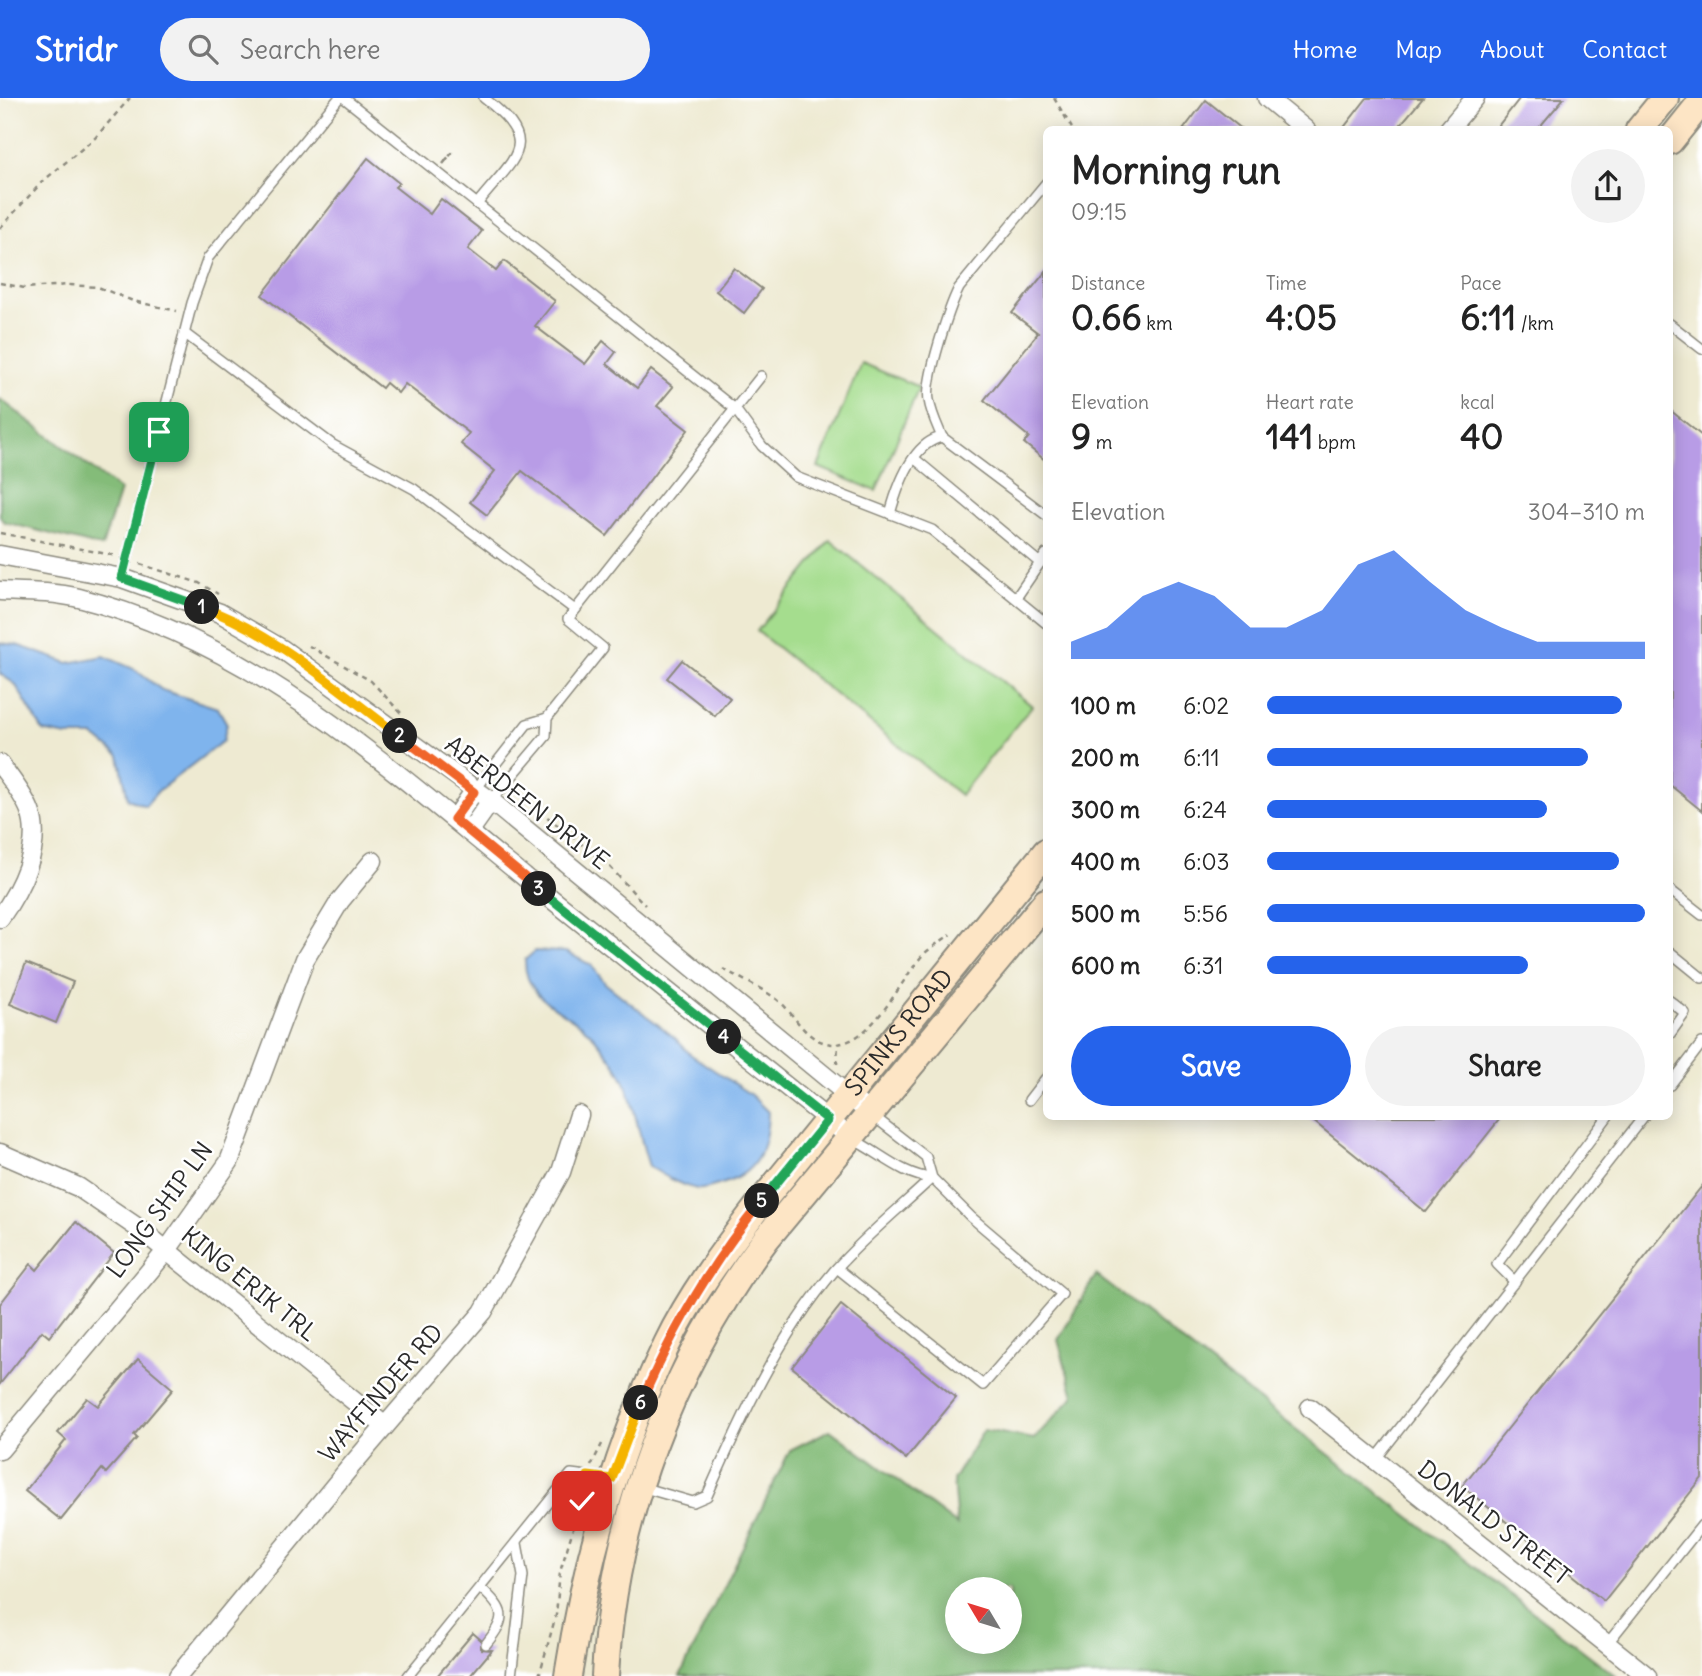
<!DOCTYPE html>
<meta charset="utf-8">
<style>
body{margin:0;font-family:Delius,sans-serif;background:#f2f2f2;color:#222;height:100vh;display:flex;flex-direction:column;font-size:26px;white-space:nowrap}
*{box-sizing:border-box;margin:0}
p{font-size:23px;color:#767676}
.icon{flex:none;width:38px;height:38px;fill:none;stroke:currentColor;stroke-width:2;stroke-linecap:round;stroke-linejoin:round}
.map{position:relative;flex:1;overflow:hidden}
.panel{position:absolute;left:1043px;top:28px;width:630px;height:994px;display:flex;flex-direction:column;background:#fff;border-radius:10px;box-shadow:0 4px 18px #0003}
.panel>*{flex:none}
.needle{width:46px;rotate:308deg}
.controls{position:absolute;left:945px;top:1479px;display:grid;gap:14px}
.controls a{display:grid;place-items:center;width:77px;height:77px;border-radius:50%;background:#fff;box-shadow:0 4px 18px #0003;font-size:35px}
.pin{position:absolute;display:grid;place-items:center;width:60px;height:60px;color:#fff;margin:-30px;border-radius:14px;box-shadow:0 4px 10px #0006}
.km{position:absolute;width:35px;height:35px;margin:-18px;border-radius:50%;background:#222;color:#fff;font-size:19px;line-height:35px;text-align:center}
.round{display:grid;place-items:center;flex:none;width:74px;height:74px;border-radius:37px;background:#f2f2f2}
.summary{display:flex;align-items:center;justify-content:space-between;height:119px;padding:0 28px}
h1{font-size:38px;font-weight:700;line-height:52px}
.figures{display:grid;grid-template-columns:repeat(3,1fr);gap:10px;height:119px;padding:7px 28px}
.figures div{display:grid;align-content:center}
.figures b{font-size:35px;font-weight:700}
.figures small{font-size:19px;font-weight:400}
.figures p{font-size:19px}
.chart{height:196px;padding:14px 28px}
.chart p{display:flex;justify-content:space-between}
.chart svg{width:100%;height:126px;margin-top:7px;fill:#2563eb;opacity:.7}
.button{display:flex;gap:14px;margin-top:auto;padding:14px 28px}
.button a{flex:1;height:80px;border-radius:42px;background:#2563eb;color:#fff;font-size:28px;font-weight:700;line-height:80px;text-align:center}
.button a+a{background:#f2f2f2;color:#222}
ul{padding:0 28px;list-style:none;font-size:23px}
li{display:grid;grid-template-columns:112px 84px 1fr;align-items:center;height:52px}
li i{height:18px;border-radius:9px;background:#2563eb}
header{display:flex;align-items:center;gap:42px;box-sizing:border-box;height:98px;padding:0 35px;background:#2563eb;color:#fff}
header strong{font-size:33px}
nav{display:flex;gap:38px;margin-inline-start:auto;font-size:24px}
.search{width:490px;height:63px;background:#f2f2f2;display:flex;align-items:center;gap:18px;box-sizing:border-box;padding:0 24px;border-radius:38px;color:#767676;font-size:26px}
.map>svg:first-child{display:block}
.green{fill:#a5dd8e;stroke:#68845c;stroke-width:2}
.forest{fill:#84bc79;stroke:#587452;stroke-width:2;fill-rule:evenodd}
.water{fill:#7fb4ed;stroke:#55708c;stroke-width:2}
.building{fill:#b89ce6}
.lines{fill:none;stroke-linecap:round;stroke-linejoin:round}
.service-casing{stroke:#8c8a7e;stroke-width:12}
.minor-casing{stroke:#8c8a7e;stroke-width:21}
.secondary-casing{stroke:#8c8a7e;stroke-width:30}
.path{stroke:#8c8a7e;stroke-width:2.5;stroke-dasharray:5 5;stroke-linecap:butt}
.service{stroke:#fff;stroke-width:9}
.minor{stroke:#fff;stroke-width:18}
.secondary{stroke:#fde5c5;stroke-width:26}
.split-1-casing{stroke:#fff;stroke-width:14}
.split-2-casing{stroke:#fff;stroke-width:14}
.split-3-casing{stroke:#fff;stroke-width:14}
.split-4-casing{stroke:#fff;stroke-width:14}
.split-5-casing{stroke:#fff;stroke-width:14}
.split-6-casing{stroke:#fff;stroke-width:14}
.split-7-casing{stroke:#fff;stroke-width:14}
.split-1{stroke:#22a559;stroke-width:9}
.split-2{stroke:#f5b400;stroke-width:9}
.split-3{stroke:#f0652b;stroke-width:9}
.split-4{stroke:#22a559;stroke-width:9}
.split-5{stroke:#22a559;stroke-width:9}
.split-6{stroke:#f0652b;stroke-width:9}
.split-7{stroke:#f5b400;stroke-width:9}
.labels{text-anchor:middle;stroke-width:5;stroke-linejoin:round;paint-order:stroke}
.street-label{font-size:24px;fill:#2b2b2b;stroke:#fff}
</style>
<header>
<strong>Stridr</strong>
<div class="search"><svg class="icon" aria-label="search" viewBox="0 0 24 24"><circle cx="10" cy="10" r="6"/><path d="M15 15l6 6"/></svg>Search here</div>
<nav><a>Home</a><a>Map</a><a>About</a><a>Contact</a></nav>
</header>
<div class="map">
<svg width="1702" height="1578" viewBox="0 0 1702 1578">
<rect width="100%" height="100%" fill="#fff"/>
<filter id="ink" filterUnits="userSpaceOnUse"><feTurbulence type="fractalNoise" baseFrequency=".0143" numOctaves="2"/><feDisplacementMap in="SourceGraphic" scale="14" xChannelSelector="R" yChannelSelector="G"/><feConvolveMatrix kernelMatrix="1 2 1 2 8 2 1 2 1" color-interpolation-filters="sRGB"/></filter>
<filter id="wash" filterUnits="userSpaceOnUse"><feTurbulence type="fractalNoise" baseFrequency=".00686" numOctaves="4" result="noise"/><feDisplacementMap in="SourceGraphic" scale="28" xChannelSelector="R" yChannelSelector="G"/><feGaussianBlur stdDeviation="1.57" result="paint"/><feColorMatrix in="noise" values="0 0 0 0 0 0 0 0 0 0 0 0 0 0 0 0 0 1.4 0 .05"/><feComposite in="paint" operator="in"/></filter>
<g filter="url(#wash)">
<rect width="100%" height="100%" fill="#eeead2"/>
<g class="green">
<path d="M861,265L919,289L876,393L818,369Z"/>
<path d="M830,442L1032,608L960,697L757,533Z"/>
</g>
<g class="forest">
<path d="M0,301L120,392L102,449L4,424L0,418Z"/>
<path d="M1096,1177L1616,1578H680L790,1352L830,1332L957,1427L953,1382L984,1332L1034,1341L1074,1298L1058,1242ZM957,1491H1010V1544H957Z"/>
</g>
<g class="water">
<path d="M0,545L17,547L68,565L104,558L134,571L162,592L218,610L227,626L223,643L158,693L145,708L128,701L119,658L94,638H67L43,633L15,586L0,576Z"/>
<path d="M535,853L566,854L591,867L606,886L675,940L690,956L751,997L768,1014C767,1051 757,1077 718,1087C712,1089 704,1092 697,1091C679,1087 664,1078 649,1068C640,1042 634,1006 625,984C619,969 604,951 594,939C571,912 524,906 525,862Z"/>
</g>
<g id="blocks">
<g class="building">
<path d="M1367,0H1423L1396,32H1342Z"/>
<path d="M1520,0H1564L1537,32H1495Z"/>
<path d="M1206,2L1243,32H1183Z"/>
<path d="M368,60L399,85L395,89L430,116L441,101L482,133L468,151L496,173L504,163L555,203L535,228L585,266L603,243L616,254L607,266L637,290L651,272L673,289L657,308L688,332L607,438L522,373L487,417L470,404L495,373L461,346L469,335L405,286L398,295L386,285L382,290L262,197Z"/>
<path d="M734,170L762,191L744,215L716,193Z"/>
<path d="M1046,173V363L1024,345L1029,339L984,302L1038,235L1012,215Z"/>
<path d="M1670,312L1702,338V713L1670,687Z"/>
<path d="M682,562L730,600L715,618L667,580Z"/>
<path d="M26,865L73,884L56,925L10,906Z"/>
<path d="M1307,1018H1502L1426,1114Z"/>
<path d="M1702,1088V1380L1604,1503L1462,1388Z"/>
<path d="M76,1124L114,1155L49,1239L42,1233L0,1286V1206L31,1166L37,1172Z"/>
<path d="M841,1207L956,1300L906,1361L792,1269Z"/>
<path d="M138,1261L173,1291L134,1337L137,1340L106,1375L102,1371L61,1422L25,1393L66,1342L58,1335L87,1300L98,1308Z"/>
<path d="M473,1535L481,1542V1551L492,1552L470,1578H437Z"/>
</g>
</g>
</g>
<g filter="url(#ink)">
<use href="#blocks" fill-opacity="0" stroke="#8c8a7e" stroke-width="2"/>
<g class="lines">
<g class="service-casing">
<g id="service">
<path d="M344,0L735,311L762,348L796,379L932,432L1046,525"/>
<path d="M477,106C515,58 544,46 484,0"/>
<path d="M1670,226L1702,251"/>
<path d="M184,235L333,347L414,391L575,512"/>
<path d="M942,339C937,327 931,315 929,302C925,282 949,210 959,190L1046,85"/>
<path d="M915,361L1040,465"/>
<path d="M890,416C897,390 912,345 942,339L1046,417"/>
<path d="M122,480L192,205L208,160L339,0"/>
<path d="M1016,500L1046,456"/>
<path d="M475,692L527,626L547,620L603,550L568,521L761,278"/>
<path d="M491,703L546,638L547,620"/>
<path d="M1670,792L1702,817"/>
<path d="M1670,854L1702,880"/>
<path d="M1670,903L1685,915L1670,936"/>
<path d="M1670,987L1702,945"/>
<path d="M1029,1002L1046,980"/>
<path d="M852,1041C879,1054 903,1078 932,1080"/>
<path d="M837,1170L983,1287L1062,1196L971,1119L932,1080L926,1059L872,1017"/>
<path d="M1515,1184L1497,1166L1608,1018"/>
<path d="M1375,1362L1644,1018"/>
<path d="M641,1389L693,1404L707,1398C742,1318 778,1239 835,1172C864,1139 900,1110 932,1080"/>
<path d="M481,1490C505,1513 508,1519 486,1546"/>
<path d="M1607,1546L1702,1427"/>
<path d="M408,1578L571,1376L610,1381"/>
<path d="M511,1578L523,1478L517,1445"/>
</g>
</g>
<g class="minor-casing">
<g id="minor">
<path d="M1267,0L1306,32"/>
<path d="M1448,32L1475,0"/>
<path d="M0,457L122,480L220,515L282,551L491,703L871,1016"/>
<path d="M0,493C26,494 54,494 79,500C256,545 390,671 528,782C636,868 743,954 851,1040"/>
<path d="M0,666C10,680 24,697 30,713C43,748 20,792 0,820"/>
<path d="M455,721L474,693"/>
<path d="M469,734L491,703"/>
<path d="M0,1055L78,1089L141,1132L385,1328"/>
<path d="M1310,1310L1647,1578"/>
<path d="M0,1352L167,1152L229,1064L305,861L340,803L373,763"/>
<path d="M178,1578L351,1368L483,1214L561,1074L579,1017"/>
</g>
</g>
<g class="secondary-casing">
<g id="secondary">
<path d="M1639,32L1665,0"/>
<path d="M1670,43L1702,3"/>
<path id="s1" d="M568,1578C586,1463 616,1351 667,1246C690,1198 723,1154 755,1112L1046,754"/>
<path d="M605,1578C613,1421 672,1266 766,1141L1046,804"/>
</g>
</g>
<g class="path">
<path d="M1054,0L1073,32"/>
<path d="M443,66L452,55L444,64"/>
<path d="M0,130L42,84L95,40L130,0"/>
<path d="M0,185L25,190L69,187L98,189L133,203L177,213"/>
<path d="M0,435L117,458"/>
<path d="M140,466L199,485L218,496"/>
<path d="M309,548L371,583L401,615"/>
<path d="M454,654L480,667"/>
<path d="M516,694L609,768L645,807"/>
<path d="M723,871C741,881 762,890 779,903C793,915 800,932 816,941C866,968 901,877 925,855C933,848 943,842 951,836"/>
<path d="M837,966L838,945"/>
<path d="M591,1368L602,1346"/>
<path d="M539,1578L556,1517L560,1474L586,1388"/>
</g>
<use href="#service" class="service"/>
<use href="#minor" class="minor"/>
<use href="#secondary" class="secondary"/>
</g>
</g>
<g class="lines" filter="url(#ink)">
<g class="split-1-casing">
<path id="split-1" d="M159,334L122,480L202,509"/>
</g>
<g class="split-2-casing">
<path id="split-2" d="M202,509C275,535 338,592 400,638"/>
</g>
<g class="split-3-casing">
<path id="split-3" d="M400,638L474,694L454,721L539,791"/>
</g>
<g class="split-4-casing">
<path id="split-4" d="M539,791L724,939"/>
</g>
<g class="split-5-casing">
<path id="split-5" d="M724,939L828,1022L762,1103"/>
</g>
<g class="split-6-casing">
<path id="split-6" d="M641,1305C672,1232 711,1165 762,1103"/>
</g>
<g class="split-7-casing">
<path id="split-7" d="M582,1403L588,1378L612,1381L641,1305"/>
</g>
<use href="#split-1" class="split-1"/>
<use href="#split-2" class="split-2"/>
<use href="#split-3" class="split-3"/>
<use href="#split-4" class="split-4"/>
<use href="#split-5" class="split-5"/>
<use href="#split-6" class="split-6"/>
<use href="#split-7" class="split-7"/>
</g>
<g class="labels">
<g class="street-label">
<text transform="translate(527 705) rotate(38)" y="8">ABERDEEN DRIVE</text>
<text dy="8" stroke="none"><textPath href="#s1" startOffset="737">SPINKS ROAD</textPath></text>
<text transform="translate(160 1112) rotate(-54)" y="8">LONG SHIP LN</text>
<text transform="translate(249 1186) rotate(39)" y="8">KING ERIK TRL</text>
<text transform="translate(381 1295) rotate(-49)" y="8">WAYFINDER RD</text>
<text transform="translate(1494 1425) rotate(38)" y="8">DONALD STREET</text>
</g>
</g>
</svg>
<div class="controls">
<a><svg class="needle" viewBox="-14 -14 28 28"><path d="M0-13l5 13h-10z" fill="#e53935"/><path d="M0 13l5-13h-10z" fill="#767676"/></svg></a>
</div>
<div class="pin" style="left:159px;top:334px;background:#1e9e55"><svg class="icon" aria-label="arrive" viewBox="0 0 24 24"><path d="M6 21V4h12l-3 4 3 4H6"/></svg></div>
<div class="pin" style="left:582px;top:1403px;background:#d93025"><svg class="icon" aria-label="check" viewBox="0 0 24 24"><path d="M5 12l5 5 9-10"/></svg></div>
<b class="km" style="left:202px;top:509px">1</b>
<b class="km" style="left:400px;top:638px">2</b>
<b class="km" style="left:539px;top:791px">3</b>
<b class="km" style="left:724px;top:939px">4</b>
<b class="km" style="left:762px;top:1103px">5</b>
<b class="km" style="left:641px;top:1305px">6</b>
<section class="panel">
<div class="summary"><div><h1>Morning run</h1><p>09:15</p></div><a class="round"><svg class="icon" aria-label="share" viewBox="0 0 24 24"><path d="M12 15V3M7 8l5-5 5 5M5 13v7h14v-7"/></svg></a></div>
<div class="figures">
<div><p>Distance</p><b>0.66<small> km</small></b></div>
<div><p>Time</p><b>4:05</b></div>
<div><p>Pace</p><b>6:11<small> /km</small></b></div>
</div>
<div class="figures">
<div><p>Elevation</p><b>9<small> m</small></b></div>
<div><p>Heart rate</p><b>141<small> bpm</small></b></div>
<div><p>kcal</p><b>40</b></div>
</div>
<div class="chart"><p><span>Elevation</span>304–310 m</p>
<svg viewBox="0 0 160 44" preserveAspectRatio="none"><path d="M0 44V38L10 33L20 22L30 17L40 22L50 33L60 33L70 27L80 11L90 6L100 17L110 27L120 33L130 38L140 38L150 38L160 38V44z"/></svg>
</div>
<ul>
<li><b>100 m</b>6:02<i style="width:94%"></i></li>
<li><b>200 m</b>6:11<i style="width:85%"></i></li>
<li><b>300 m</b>6:24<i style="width:74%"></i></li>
<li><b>400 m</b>6:03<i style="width:93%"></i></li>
<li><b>500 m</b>5:56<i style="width:100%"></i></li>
<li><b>600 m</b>6:31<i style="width:69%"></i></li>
</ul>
<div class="button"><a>Save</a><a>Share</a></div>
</section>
</div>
